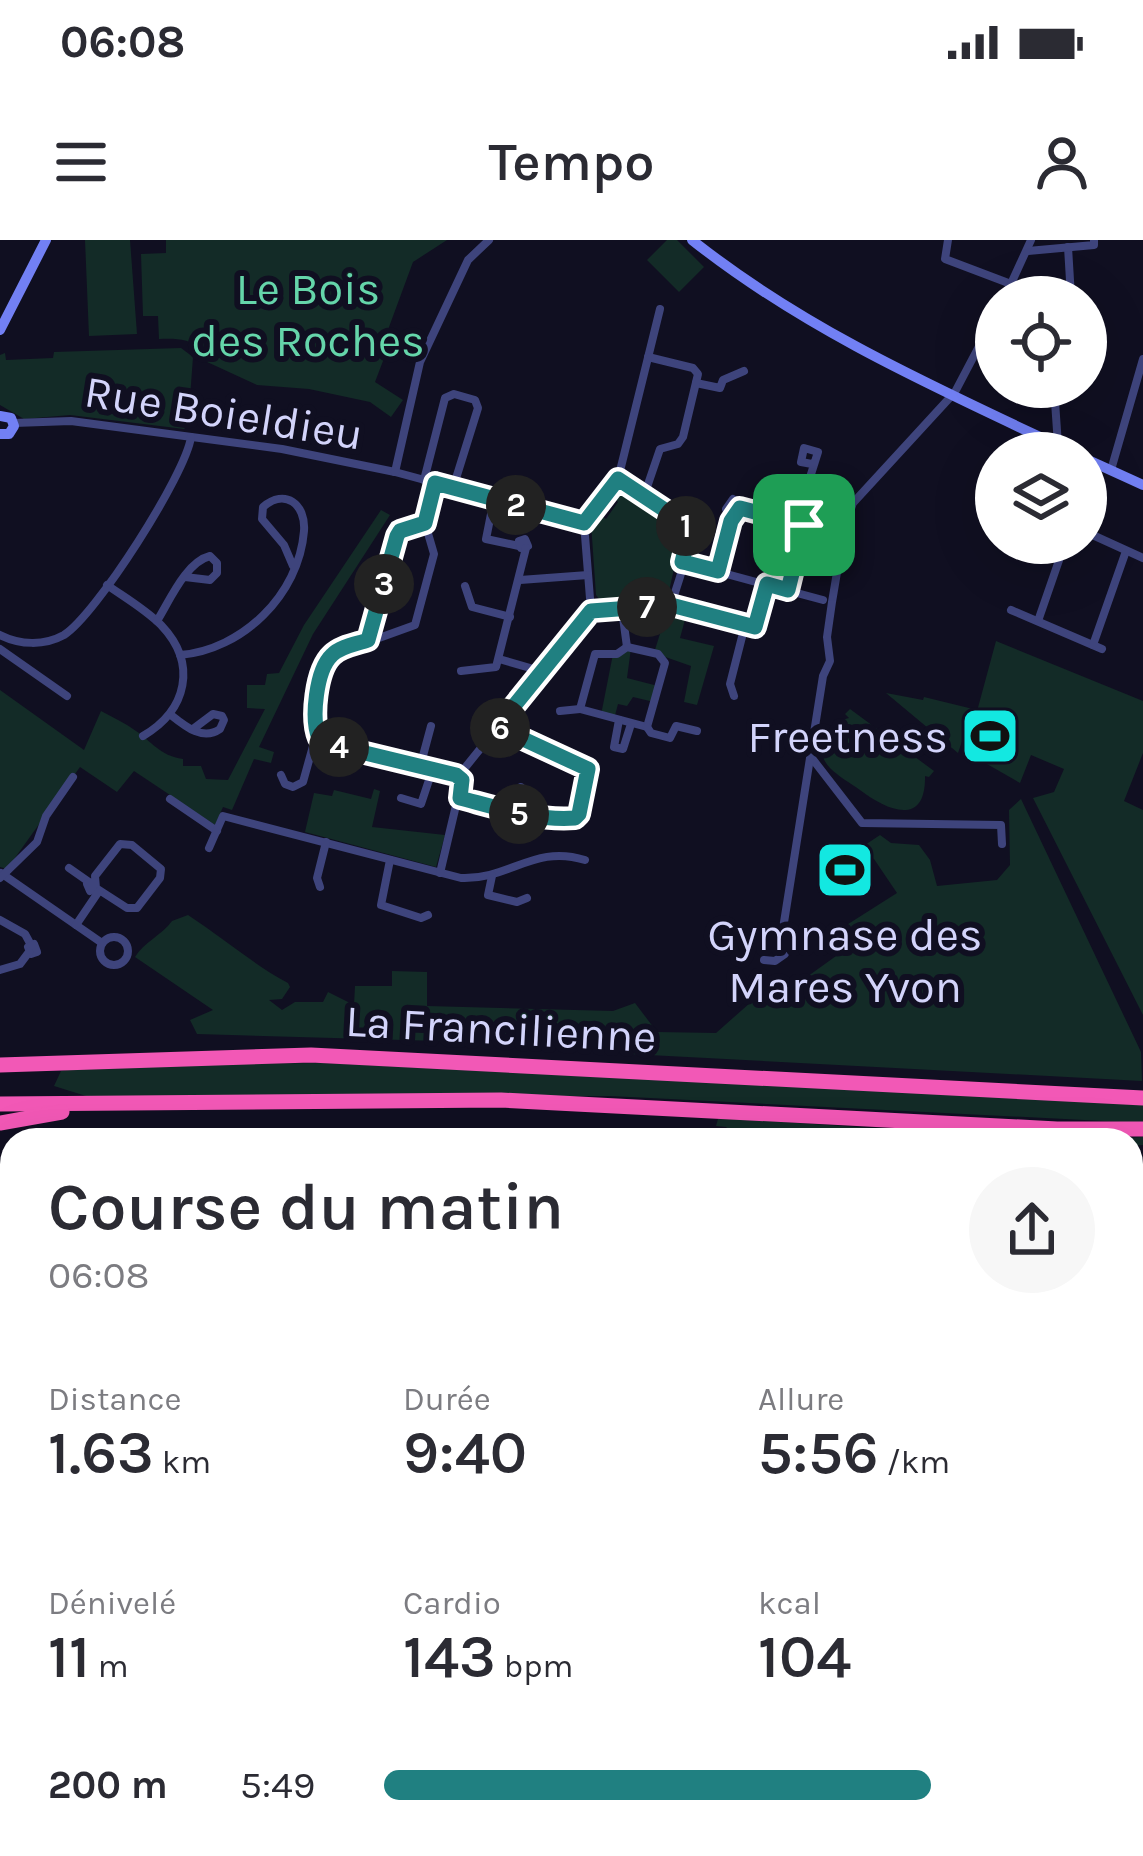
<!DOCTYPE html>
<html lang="fr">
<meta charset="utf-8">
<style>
body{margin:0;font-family:Karla,sans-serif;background:#f7f7f7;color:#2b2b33;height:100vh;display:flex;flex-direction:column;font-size:45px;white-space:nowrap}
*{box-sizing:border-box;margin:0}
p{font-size:39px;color:#7c7c81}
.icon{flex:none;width:66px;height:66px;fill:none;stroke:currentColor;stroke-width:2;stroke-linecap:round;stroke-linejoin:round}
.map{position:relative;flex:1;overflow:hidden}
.panel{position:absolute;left:0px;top:888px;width:1143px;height:729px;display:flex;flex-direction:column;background:#fff;border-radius:36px 36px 0 0;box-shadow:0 12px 48px #0002}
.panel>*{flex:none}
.tools{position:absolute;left:975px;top:36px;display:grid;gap:24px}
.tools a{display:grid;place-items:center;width:132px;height:132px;border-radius:50%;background:#fff;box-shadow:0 12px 48px #0002;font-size:60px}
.pin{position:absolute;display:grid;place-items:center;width:102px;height:102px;color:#fff;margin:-51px;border-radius:24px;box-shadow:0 6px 18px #0006}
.km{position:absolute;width:60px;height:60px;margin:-30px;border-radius:50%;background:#222;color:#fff;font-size:33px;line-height:60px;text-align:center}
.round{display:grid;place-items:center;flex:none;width:126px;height:126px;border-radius:63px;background:#f7f7f7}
.headline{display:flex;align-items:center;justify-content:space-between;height:204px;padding:0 48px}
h1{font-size:66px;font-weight:600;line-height:90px}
.stats{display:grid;grid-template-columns:repeat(3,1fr);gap:18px;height:204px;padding:12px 48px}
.stats div{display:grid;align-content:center}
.stats b{font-size:60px;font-weight:600}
.stats small{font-size:33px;font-weight:400}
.stats p{font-size:33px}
ul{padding:0 48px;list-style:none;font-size:39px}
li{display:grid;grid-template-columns:192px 144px 1fr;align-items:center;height:90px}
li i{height:30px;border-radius:15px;background:#208081}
.status{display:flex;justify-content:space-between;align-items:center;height:84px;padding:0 60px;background:#fff;direction:ltr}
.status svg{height:33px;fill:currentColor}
header{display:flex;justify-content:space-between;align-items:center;height:156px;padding:0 48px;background:#fff;font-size:54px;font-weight:600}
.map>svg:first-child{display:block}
.green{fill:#132b27}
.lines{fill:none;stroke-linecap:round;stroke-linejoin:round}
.street{stroke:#3e447c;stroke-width:8}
.secondary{stroke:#7280f4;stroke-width:10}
.highway{stroke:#f258b6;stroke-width:15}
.route-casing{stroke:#fff;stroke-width:24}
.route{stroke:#208081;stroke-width:15}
.labels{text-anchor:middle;stroke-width:12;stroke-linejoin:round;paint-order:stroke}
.park-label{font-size:45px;fill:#65d5aa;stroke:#100f21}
.street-label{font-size:45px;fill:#d3d4fb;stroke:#100f21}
.poi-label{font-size:45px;fill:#d3d4fb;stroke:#100f21;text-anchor:end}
</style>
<div class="status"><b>06:08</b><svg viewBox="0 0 49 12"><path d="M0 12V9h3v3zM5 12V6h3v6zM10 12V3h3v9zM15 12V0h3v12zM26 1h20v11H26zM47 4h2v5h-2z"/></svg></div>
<header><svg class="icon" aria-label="menu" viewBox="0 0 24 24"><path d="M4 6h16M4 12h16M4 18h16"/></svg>Tempo<svg class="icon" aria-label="person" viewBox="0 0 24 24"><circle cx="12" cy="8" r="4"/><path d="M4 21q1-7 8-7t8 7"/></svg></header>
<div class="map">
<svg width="1143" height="1616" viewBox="0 0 1143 1616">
<rect width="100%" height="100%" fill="#100f21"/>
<g class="green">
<path d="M85,0H130L137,94L89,96Z"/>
<path d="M166,0H447L413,22L389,87L391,100L375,142L403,160L391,177L370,162L309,149L257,145L205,121L203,109C189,99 176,98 159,99L158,76H143L141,14L166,13Z"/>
<path d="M667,0H677L704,27L679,52L647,20Z"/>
<path d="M181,108L193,117L188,185L184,189L70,175L24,179L0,165V115L5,113L6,120L53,118L54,112Z"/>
<path d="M619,250L683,289L667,360L604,365L596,355L591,283L598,274L606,279L618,262L612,256Z"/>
<path d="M381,270L390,275L313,394L259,507L274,512L271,523L254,519L232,570L223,567L215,585L134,531L117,552L80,527L7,629L0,627V450L84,510L101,471C112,477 125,483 136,491C150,500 160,516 183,519V526H201L206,539L228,540L265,469L247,468V445H265L267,434L279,433L304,385Z"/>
<path d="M661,372L686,376L680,398L714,406L697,465L684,462L691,426L654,413L663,384Z"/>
<path d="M996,401L1143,461V513L1124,561L1143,570V775L1033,558L1054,552L1064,529L1031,515L1020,543L966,512Z"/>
<path d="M631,408L627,438L658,446L654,462L633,457L627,466L618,464L614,479L601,475L613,414Z"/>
<path d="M886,453L923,460L924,457L973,469L958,513Z"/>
<path d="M850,469L934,531L929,537L925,536C926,588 886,570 860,550C850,543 838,536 830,528C811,508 827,484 849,478L845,474Z"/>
<path d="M374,549L380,551L372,587L445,595L436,627L305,592L314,553L332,556L334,550L371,559Z"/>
<path d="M1021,559L1141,812L1142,841L630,814L611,806L197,794L190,780L213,770L135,717C144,702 162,695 172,681L188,675C222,697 254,725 288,743L290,747L282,759L269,760L282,770L295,762H323L328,752L354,765L355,746H392V731L427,732V766L613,771L635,763L657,792L716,793L759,755L783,754L857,701L844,691L845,686L897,653L874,619L867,615L865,605L880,595L891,603L919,605L930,620L937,646L997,640L1010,625L1009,570Z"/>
<path d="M323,823L1143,862V883L610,856H86L54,846L61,831L94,825Z"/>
<path d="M726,878L915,891L930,885C941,893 1013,891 1031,891C1040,892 1040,894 1049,895C1079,901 1113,899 1143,897V905L1131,906V900H809L798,895L731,892L726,887L716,886L718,879Z"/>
</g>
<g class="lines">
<g class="street">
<path d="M948,0L945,19L1011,44"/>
<path d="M1068,7L1071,57"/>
<path d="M1028,11L1094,5V0"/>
<path d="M1005,57L1031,0"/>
<path d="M696,143L720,148L723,140L744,131"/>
<path d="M1054,147L1058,205"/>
<path d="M14,183L71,181L282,209L395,232L584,283"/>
<path d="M1111,230L1143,119"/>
<path d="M395,232L420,122L468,20L489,0"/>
<path d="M618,239L685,284C693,308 678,341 671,365L591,371L584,283Z"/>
<path d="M618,239L660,69"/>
<path d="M424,240L445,158L454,154L475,160L478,168L453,248"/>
<path d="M644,256L660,209L678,204L683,197L698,134L693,128L648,117"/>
<path d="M494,259L486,299L519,306"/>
<path d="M731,281L726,269L733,259L747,268L804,285"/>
<path d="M425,282L435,243"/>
<path d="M425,283L434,314L415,385L332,415C317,437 309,473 319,498L328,504L456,535"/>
<path d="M1086,292L1143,318"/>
<path d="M525,299L528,306L521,308L519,301Z"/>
<path d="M682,322L823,360"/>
<path d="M718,331L731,281L740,268H745"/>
<path d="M520,340L588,335"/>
<path d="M107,345C124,357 145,369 161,385C198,424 187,470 143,496"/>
<path d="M465,346L472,367L510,377"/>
<path d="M787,350L811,259L806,250L818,212L804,208L801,222L812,224"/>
<path d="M671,365L755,387"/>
<path d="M622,370L627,407"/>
<path d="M1011,370L1102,409"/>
<path d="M157,381C170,360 186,322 210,316L217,323V333L210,340L185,337"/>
<path d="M1038,381L1065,303"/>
<path d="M0,395C20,405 44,406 64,395C96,375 186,234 191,197"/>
<path d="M368,400L397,296L400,291L425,283"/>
<path d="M1093,405L1126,311"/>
<path d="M627,407L658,414L665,423L647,487L580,469L595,414H617Z"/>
<path d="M0,409L67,456"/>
<path d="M180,415C242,410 299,355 304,291C306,264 285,248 263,267L262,279L284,305L293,326"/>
<path d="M499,419L544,432"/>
<path d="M461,431L496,427L526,308"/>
<path d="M734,456L730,444L743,393L755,387L767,344"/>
<path d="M560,471L580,469"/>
<path d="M171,475C186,487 203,501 220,489L224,480L222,476L213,474L193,489"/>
<path d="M619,480L614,507L623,509L631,484"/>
<path d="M647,487L651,493L670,498L676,486L697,491"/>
<path d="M811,517L862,583L1001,585L1002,604"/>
<path d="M420,527L431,486"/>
<path d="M462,529L467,535L460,540L456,533Z"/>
<path d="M464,529L591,371"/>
<path d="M281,535L285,544L293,547L303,542L313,506L319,498"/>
<path d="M401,558L421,564L432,531"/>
<path d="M460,558L533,578L548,575L569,580L579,574L588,529L497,487"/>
<path d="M170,559L217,591"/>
<path d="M514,573L521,547"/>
<path d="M209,608L223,576L461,638C510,640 534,604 585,620"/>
<path d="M390,620L381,665L421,678L428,675"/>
<path d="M69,628L89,642"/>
<path d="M1,633L102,703"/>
<path d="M440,633L462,540"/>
<path d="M492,636L488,655L517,662L527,658"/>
<path d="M0,638L37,602L46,576L73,537"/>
<path d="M93,642L87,644L90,651L96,648L95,636L120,604L132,605L161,629L160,638L137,668H127L96,648"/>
<path d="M320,647L317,638L326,602"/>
<path d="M0,680L25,694L31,705"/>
<path d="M76,685L99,651"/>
<circle cx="114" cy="711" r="14"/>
<path d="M34,704L37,712L31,714L28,707Z"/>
<path d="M764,720L775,721L785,714L787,705L782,695L823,436L830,421L827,397L832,362L845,285L853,263L955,152L996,74"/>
<path d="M0,730L20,724L29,712"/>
<path d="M1131,1051L1138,1042L1140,1017"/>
<path d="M0,1096L12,1098"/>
<path d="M1131,1098L1137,1046"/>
<path d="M0,1227L12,1257"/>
<path d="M1131,1529L1143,1517"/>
<path d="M995,1616L997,1605"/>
</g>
<g class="secondary">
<path d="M692,0C808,92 941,150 1074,213"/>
<path d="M0,90L46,0"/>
<path d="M0,176L11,178L14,186L9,194H0"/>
<path d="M1086,219L1143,245"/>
<path d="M0,1204L12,1209"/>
<path d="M1131,1433L1143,1434"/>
</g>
<g class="highway">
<path d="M0,825L311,815L1143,858"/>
<path d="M0,864L501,860L1057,889H1143"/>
<path d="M0,883L62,872"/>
</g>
</g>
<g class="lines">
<g class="route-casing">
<path id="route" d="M618,239L686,284L689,294L682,322L687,323L718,331L731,281L740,268L804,285L788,350L767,344L755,387L671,365L591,371L497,487L588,529L579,574L575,578C537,581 498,568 460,558L462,540L456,535L328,504L319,498C311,479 316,430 332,415C341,406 357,404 368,400L397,296L400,291L425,283L435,243L584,283Z"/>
</g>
<use href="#route" class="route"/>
</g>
<defs>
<g id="stadium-square" transform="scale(3)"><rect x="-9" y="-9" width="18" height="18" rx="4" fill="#13e8e1" stroke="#100f21"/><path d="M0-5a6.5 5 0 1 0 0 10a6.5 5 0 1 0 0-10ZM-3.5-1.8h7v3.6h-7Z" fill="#111"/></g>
</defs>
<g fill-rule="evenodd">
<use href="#stadium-square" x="990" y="496"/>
<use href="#stadium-square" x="845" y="630"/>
</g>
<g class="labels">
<g class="park-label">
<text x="308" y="64">Le Bois<tspan x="308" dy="52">des Roches</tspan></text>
</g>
<g class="street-label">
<text transform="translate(224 172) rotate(9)" y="16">Rue Boieldieu</text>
<text transform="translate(501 788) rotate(3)" y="16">La Francilienne</text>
</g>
<g class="poi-label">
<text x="948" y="512">Freetness</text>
<text x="845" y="710" text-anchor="middle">Gymnase des<tspan x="845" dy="52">Mares Yvon</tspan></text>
</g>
</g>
</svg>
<div class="tools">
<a><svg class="icon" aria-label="locate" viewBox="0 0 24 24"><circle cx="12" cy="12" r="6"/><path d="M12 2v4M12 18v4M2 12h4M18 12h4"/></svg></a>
<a><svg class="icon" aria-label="layers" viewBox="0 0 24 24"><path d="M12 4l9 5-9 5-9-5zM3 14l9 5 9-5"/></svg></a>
</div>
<div class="pin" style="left:804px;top:285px;background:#1e9e55"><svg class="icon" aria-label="arrive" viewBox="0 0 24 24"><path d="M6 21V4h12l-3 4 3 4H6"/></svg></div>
<b class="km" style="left:686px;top:286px">1</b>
<b class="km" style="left:516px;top:265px">2</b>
<b class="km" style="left:384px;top:344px">3</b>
<b class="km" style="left:339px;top:507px">4</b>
<b class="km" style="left:519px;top:574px">5</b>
<b class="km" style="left:500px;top:488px">6</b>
<b class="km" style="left:647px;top:367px">7</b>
<section class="panel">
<div class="headline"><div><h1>Course du matin</h1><p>06:08</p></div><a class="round"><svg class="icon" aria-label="share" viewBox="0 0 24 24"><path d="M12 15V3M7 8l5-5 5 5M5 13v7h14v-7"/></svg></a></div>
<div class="stats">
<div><p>Distance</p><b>1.63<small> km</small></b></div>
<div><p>Durée</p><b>9:40</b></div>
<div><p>Allure</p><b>5:56<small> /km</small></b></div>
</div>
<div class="stats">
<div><p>Dénivelé</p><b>11<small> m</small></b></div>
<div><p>Cardio</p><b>143<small> bpm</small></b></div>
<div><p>kcal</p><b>104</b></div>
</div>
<ul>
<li><b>200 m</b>5:49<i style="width:77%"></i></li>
</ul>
</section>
</div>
